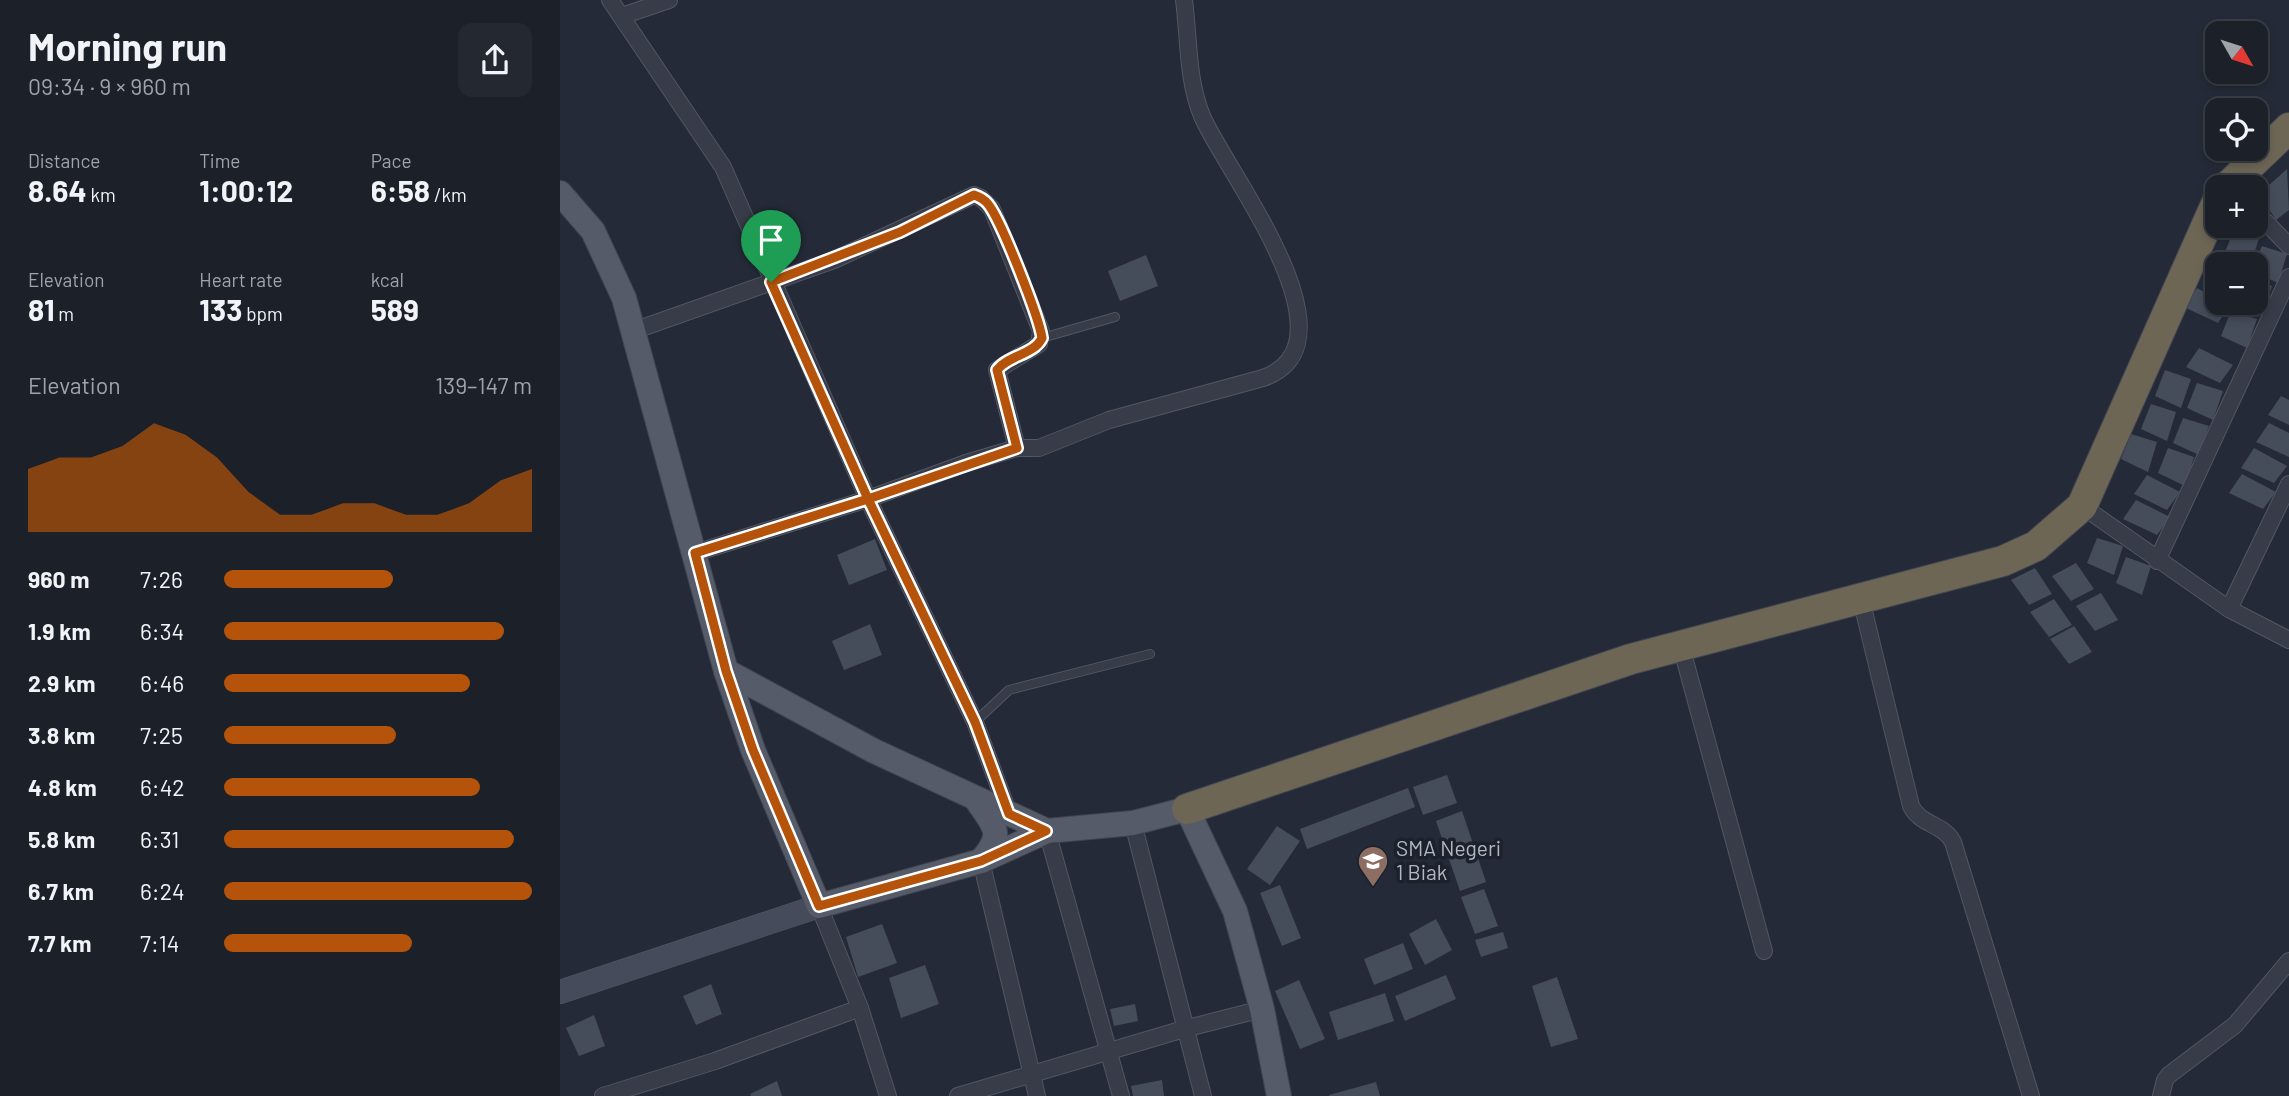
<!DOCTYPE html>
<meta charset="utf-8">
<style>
body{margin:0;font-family:Barlow,sans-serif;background:#242831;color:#f1f3f6;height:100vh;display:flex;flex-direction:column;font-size:26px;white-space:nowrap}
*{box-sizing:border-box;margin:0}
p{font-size:23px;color:#a0a3a8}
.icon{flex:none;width:38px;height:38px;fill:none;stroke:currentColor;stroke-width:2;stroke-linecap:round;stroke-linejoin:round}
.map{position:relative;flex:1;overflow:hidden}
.side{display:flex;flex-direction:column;background:#1b2029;width:560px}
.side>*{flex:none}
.needle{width:46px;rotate:129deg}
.buttons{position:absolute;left:1645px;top:21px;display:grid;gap:14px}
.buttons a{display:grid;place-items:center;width:63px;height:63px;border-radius:14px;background:#1b2029;box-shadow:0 4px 10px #0003,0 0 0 2px #393e46;font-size:35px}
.pin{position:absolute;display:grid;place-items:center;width:60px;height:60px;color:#fff;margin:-72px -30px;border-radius:50% 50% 50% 0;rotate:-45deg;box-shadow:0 0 7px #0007}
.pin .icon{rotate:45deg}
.round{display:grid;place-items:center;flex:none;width:74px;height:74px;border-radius:14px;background:#242831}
.summary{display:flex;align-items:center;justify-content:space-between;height:119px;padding:0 28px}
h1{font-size:38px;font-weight:700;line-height:52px}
.stats{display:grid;grid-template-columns:repeat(3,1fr);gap:10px;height:119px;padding:7px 28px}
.stats div{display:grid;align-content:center}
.stats b{font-size:30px;font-weight:700}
.stats small{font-size:19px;font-weight:400}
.stats p{font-size:19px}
.chart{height:196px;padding:14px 28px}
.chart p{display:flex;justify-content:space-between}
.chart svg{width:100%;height:126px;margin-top:7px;fill:#b45309;opacity:.7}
ul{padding:0 28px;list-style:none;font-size:23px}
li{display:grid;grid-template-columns:112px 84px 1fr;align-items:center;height:52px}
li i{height:18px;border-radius:9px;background:#b45309}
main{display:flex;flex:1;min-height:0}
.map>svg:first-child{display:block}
.building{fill:#454d5b}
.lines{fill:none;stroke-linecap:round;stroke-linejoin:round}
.lane-casing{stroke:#525762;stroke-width:10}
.street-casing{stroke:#525762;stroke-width:18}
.secondary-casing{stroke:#525762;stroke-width:24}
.primary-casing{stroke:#404551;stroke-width:26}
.highway-casing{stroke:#424752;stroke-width:32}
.lane{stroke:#373c48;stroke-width:8}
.street{stroke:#373c48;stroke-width:16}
.secondary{stroke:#454b5a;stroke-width:23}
.primary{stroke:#555b68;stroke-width:24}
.highway{stroke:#6d6655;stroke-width:30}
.route-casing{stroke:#fff;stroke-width:14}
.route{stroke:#b45309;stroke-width:9}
.labels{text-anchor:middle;stroke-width:7;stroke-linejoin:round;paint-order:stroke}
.poi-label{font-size:21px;fill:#b2b7c4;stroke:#1c212c;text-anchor:start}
</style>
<main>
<section class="side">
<div class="summary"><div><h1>Morning run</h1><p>09:34 · 9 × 960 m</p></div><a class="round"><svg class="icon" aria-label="share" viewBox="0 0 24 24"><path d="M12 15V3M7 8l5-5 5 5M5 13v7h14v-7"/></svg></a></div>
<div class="stats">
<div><p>Distance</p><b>8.64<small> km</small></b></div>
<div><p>Time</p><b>1:00:12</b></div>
<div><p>Pace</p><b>6:58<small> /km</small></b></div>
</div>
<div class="stats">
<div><p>Elevation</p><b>81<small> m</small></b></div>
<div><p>Heart rate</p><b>133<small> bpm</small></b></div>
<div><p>kcal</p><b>589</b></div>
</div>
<div class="chart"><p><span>Elevation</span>139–147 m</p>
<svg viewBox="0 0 160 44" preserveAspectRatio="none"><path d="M0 44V22L10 18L20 18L30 14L40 6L50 10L60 18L70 30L80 38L90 38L100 34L110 34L120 38L130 38L140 34L150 26L160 22V44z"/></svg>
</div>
<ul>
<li><b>960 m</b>7:26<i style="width:55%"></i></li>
<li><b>1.9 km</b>6:34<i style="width:91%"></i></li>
<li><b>2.9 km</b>6:46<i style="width:80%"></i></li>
<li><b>3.8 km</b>7:25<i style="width:56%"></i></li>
<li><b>4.8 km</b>6:42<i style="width:83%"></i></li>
<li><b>5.8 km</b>6:31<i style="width:94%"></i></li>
<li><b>6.7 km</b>6:24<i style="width:100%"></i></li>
<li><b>7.7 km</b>7:14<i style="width:61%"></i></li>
</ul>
</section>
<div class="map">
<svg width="1729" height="1096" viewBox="0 0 1729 1096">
<rect width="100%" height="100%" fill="#242a37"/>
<g class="building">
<path d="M1727,169L1729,210L1716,220L1699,194Z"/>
<path d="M1675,227L1700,235L1691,264L1665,252Z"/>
<path d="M1702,246L1727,254L1718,283L1696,273L1694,264Z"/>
<path d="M586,255L598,286L560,301L548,271Z"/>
<path d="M1657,258L1674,264H1657V288L1647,283Z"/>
<path d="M1696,280L1712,286L1703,315L1678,303H1696Z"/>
<path d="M1637,288L1657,299V303L1670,305L1658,323L1624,307Z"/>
<path d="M1671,311L1697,319L1687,348L1661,336Z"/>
<path d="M1639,348L1673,365L1660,383L1626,367Z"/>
<path d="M1605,370L1631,379L1621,408L1595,396Z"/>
<path d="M1637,383L1663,391L1653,420L1627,408Z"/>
<path d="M1721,396L1729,400V425L1708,415Z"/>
<path d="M1591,404L1616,412L1607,441L1581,429Z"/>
<path d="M1623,418L1649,426L1639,455L1613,443Z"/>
<path d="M1709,423L1729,433V457L1696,442Z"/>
<path d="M1571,434L1597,442L1588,472L1561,459Z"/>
<path d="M1608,448L1634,457L1625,486L1598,473Z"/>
<path d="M1694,448L1727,466L1714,483L1681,468Z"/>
<path d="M1682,474L1716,492L1703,509L1669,493Z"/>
<path d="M1587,475L1620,492L1607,510L1574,494Z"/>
<path d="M1576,500L1610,517L1597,535L1563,519Z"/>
<path d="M1537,538L1563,546L1554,575L1527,563Z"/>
<path d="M315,539L327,570L289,585L277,555Z"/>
<path d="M1566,557L1591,566L1582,595L1556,583Z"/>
<path d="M1516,563L1534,589L1511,601L1492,576Z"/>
<path d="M1475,568L1492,594L1469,605L1451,580Z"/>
<path d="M1541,593L1558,620L1535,631L1516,606Z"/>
<path d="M1494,599L1512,625L1489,637L1470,612Z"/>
<path d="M310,624L322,655L284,670L272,641Z"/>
<path d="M1514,626L1532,652L1509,664L1490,639Z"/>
<path d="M887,775L897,803L863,815L853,787Z"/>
<path d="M848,788L855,807L747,849L740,829Z"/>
<path d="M902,811L926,882L900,891L876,821Z"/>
<path d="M717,826L740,841L710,885L687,869Z"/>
<path d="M720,885L741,938L722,946L700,893Z"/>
<path d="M924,889L938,926L915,934L901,897Z"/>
<path d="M876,919L892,950L865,965L849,934Z"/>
<path d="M322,924L337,963L298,977L286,937Z"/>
<path d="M943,932L948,948L921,957L915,940Z"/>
<path d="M843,943L853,969L814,985L804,959Z"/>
<path d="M365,965L379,1004L341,1018L329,978Z"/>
<path d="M886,975L896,999L845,1021L835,996Z"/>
<path d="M997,977L1018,1039L991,1047L972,986Z"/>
<path d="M739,980L765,1039L740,1049L715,991Z"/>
<path d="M151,984L162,1014L136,1025L123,996Z"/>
<path d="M825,993L834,1021L778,1040L769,1012Z"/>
<path d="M575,1004L578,1021L554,1026L550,1009Z"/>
<path d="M34,1015L45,1046L19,1056L6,1028Z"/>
<path d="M602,1080L604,1096H573L571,1086Z"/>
<path d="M217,1081L222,1096H191L190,1094Z"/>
<path d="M816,1082L820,1096H769V1095Z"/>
</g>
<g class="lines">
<g class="lane-casing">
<g id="lane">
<path d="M482,338L555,317"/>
<path d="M415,722L449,690L590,654"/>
</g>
</g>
<g class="street-casing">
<g id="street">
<path d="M50,0L163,167L308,499L415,722L449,814"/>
<path d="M62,16L109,0"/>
<path d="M1696,212L1729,246"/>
<path d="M73,331L274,260L414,195L421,198L432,209L481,331L479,344L437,370L457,448"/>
<path d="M1522,506L1669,609L1729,640"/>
<path d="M135,553L308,499L406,463L457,448H479L549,420L703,378C803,343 664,169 642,116C627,80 629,38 624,0"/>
<path d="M1597,561L1729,277"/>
<path d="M1301,599L1351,806C1360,825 1384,824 1393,842L1471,1096"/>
<path d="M1669,609L1729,484"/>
<path d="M1121,646L1204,951"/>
<path d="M573,823L643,1096"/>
<path d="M487,831L561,1096"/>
<path d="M421,861L477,1096"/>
<path d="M259,906L300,1008L328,1096"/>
<path d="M43,1096L155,1061L300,1008"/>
<path d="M398,1096L624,1029L702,1009"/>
<path d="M1601,1096L1605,1080L1609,1075L1675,1025L1729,961"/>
</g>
</g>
<g class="secondary-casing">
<path id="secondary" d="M0,992L259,906"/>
</g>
<g class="primary-casing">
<g id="primary">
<path d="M0,193L33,231L64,298L166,671L193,750L259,906L421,861L487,831L573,823L627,809L675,911L702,1009L719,1096"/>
<path d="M166,671L314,751L487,831"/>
<path d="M418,802C436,828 444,834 421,861"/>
</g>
</g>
<g class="highway-casing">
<g id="highway">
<path d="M1667,187L1729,128"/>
<path d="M627,809L1071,659L1443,561L1476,546L1522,506L1657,202"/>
</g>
</g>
<use href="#lane" class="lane"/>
<use href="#street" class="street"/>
<use href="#secondary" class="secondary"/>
<use href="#primary" class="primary"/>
<use href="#highway" class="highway"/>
</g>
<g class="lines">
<g class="route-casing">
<path id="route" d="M211,282L308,499L135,553L166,671L193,750L259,906L421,861L486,831L449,814L415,722L308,499L457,448L437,370C448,355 474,355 482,338C479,317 441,220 428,204C424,199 420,197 414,195L340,232L211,282"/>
</g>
<use href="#route" class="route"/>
</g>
<defs>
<g id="school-pin" transform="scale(1.575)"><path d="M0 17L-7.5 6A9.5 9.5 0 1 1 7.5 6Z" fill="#8d6e63" stroke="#1c212c"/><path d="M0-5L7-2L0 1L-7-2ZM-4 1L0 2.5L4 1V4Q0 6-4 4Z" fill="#fff"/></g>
</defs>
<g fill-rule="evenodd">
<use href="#school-pin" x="813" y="861"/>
</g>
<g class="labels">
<g class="poi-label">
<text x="836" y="856">SMA Negeri<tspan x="836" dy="24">1 Biak</tspan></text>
</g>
</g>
</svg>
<div class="buttons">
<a><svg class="needle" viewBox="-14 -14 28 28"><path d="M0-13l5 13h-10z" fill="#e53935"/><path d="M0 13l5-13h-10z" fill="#a0a3a8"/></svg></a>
<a><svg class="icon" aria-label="locate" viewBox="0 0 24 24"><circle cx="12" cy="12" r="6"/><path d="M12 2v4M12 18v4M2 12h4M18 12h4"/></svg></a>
<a>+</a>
<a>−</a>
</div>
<div class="pin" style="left:211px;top:282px;background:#1e9e55"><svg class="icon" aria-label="arrive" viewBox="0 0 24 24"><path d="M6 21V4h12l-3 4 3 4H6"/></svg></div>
</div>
</main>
